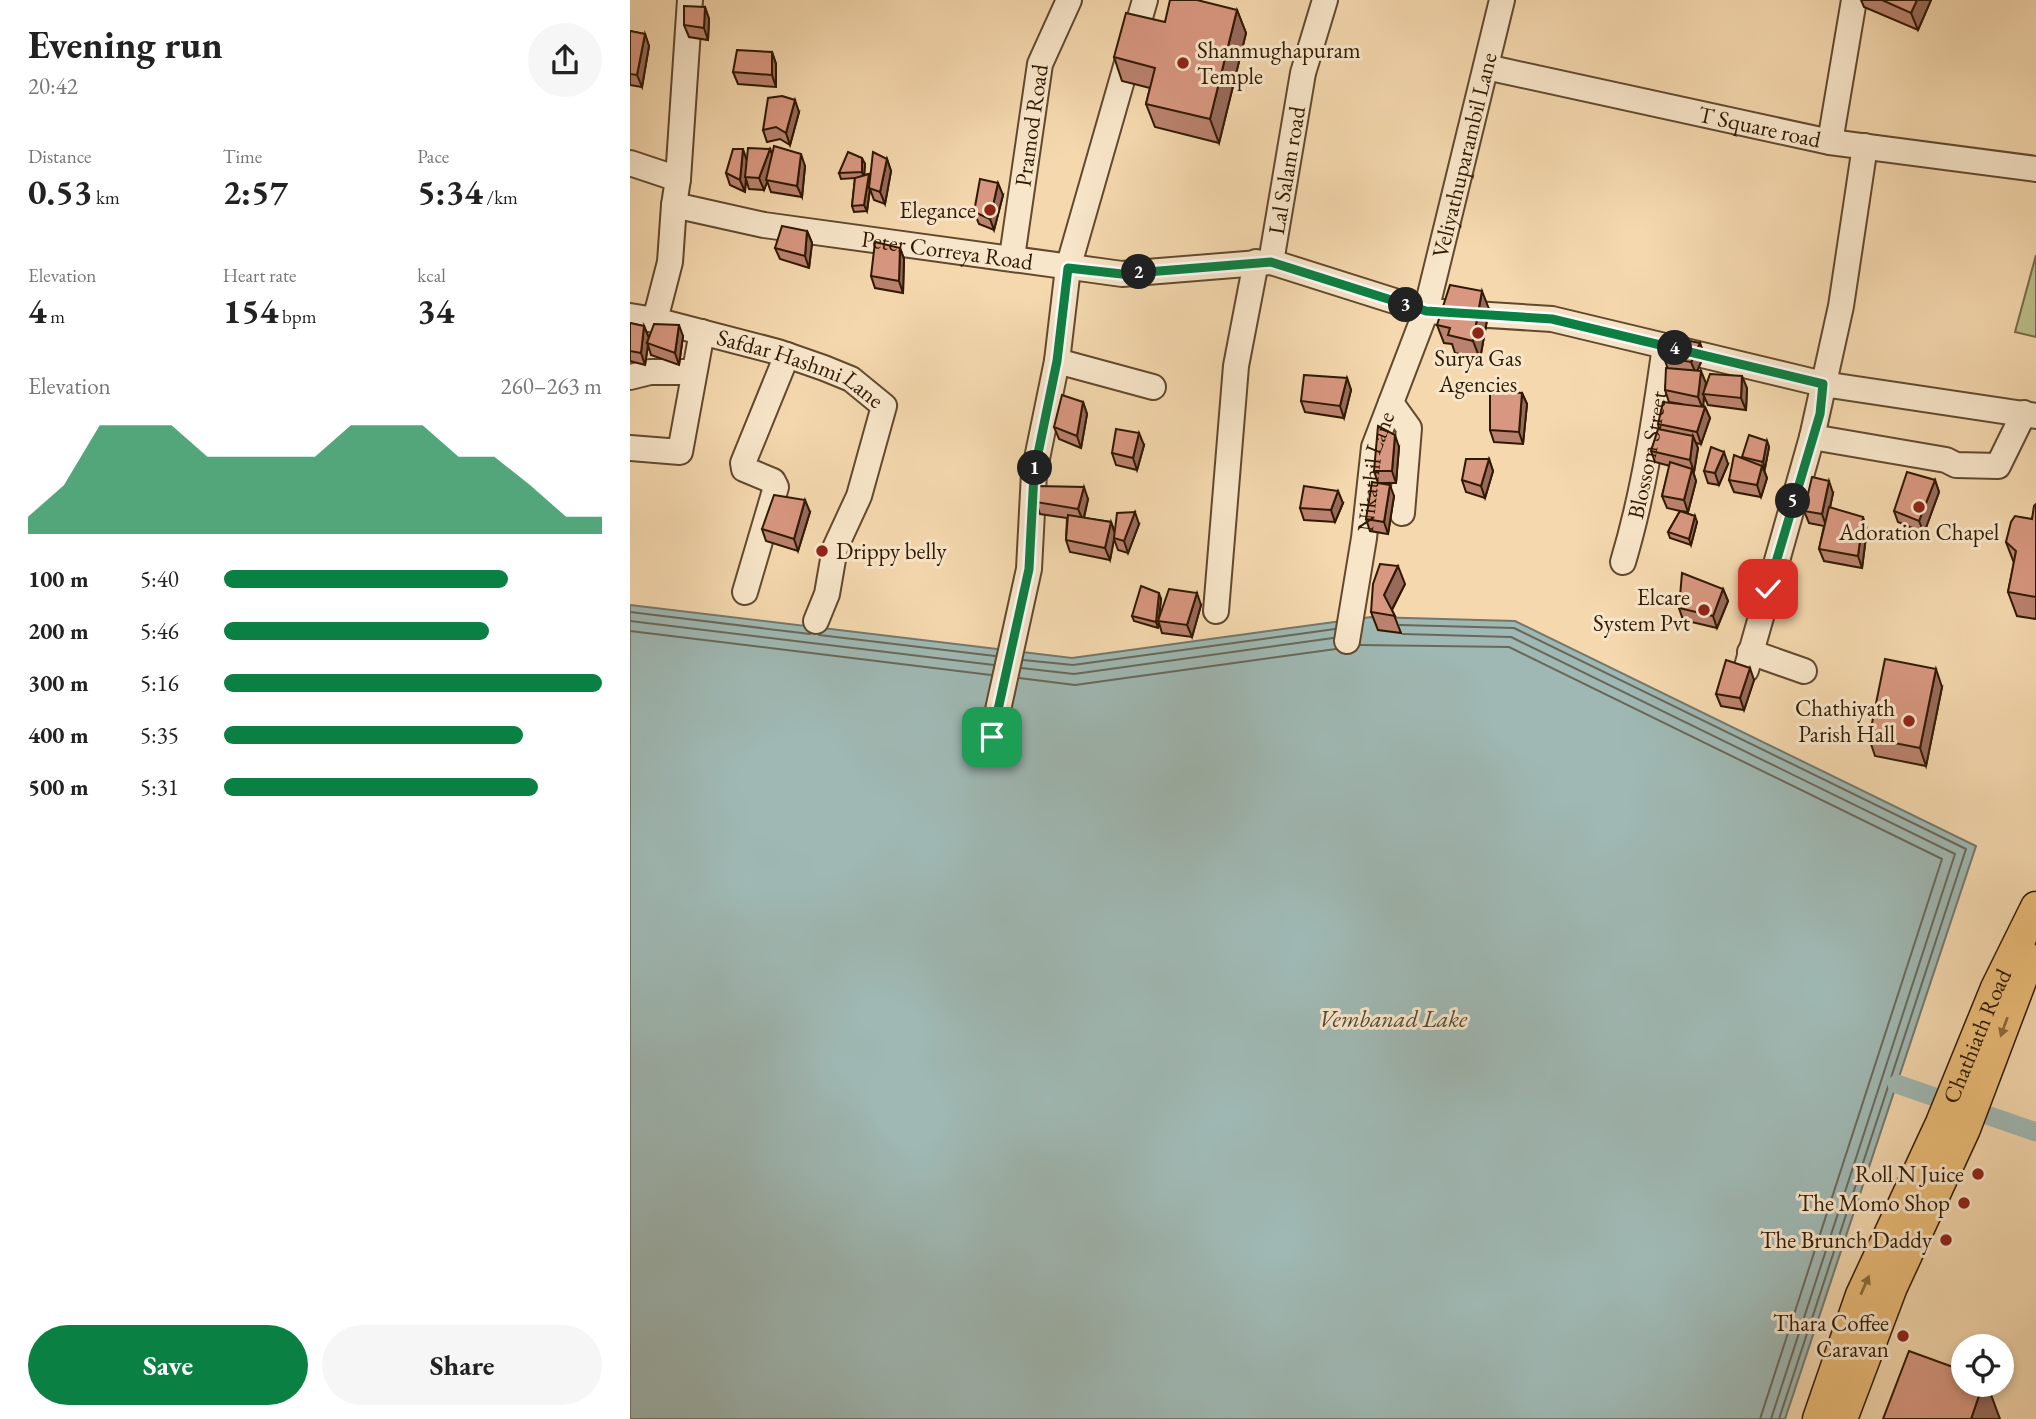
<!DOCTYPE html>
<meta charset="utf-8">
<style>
body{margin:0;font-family:"EB Garamond",serif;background:#f6f6f6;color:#222;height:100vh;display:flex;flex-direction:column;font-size:26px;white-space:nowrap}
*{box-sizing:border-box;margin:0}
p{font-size:23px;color:#767676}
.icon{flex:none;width:38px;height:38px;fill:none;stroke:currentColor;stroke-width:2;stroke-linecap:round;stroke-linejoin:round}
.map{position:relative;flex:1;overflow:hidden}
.drawer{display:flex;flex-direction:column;background:#fff;width:630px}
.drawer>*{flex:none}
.tools{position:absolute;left:1321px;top:1334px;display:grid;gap:14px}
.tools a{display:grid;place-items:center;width:63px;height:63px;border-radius:50%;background:#fff;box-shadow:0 4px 10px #0003;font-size:35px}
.pin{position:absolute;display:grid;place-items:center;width:60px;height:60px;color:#fff;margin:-30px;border-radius:14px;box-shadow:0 4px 10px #0006}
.km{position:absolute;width:35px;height:35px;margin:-18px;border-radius:50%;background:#222;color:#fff;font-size:19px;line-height:35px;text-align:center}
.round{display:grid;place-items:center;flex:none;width:74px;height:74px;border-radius:37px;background:#f6f6f6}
.headline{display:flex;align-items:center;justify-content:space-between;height:119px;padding:0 28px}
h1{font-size:38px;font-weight:700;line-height:52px}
.metrics{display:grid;grid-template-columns:repeat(3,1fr);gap:10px;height:119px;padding:7px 28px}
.metrics div{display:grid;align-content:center}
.metrics b{font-size:35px;font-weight:700}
.metrics small{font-size:19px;font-weight:400}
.metrics p{font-size:19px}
.chart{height:196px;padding:14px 28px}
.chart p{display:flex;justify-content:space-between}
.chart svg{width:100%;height:126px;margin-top:7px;fill:#0b8043;opacity:.7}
.cta{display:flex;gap:14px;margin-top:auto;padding:14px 28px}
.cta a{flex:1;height:80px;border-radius:42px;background:#0b8043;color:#fff;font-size:28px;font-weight:700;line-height:80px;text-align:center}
.cta a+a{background:#f6f6f6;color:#222}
ul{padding:0 28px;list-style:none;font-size:23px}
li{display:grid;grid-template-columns:112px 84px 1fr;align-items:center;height:52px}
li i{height:18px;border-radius:9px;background:#0b8043}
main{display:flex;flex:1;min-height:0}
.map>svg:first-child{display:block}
.green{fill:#bbbf8a;stroke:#766c46;stroke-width:2}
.water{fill:#9fb8b3;stroke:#73786c;stroke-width:2}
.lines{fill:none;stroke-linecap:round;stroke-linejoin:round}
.shore{stroke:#68685a;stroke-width:2}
.canal{stroke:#9fb8b3;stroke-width:19}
.minor-casing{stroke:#61492d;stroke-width:28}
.major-casing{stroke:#301902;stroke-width:33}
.minor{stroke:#f8e6ca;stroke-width:24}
.major{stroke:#eabc77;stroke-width:30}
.wall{fill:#ba826e;stroke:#301902;stroke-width:2}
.shaded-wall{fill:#976a5a;stroke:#301902;stroke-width:2}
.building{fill:#d89780;stroke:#301902;stroke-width:2}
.oneway{fill:#8d6a3c}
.route-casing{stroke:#fff;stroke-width:14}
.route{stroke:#0b8043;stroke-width:9}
.poi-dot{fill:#8f2418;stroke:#f8e6ca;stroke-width:2.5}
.labels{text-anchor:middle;stroke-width:6;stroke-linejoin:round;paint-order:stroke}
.poi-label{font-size:23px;fill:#301902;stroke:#f8e6ca;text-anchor:end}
.street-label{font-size:23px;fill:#301902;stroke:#f8e6ca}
.water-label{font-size:24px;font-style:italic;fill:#514937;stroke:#f8e6ca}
</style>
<main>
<section class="drawer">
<div class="headline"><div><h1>Evening run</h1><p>20:42</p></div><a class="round"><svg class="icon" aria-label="share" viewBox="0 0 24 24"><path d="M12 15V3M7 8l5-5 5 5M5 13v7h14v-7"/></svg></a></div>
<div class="metrics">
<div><p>Distance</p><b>0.53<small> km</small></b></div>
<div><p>Time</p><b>2:57</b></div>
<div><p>Pace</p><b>5:34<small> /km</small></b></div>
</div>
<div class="metrics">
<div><p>Elevation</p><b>4<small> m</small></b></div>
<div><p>Heart rate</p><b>154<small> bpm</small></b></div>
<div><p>kcal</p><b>34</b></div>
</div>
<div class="chart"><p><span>Elevation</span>260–263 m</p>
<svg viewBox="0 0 160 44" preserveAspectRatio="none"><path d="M0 44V38L10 27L20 6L30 6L40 6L50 17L60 17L70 17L80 17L90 6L100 6L110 6L120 17L130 17L140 27L150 38L160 38V44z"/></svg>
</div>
<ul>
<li><b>100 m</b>5:40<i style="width:75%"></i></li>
<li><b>200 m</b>5:46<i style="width:70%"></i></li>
<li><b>300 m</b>5:16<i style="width:100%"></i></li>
<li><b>400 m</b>5:35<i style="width:79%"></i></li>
<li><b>500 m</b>5:31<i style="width:83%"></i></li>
</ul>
<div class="cta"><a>Save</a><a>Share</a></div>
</section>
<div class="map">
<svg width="1406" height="1419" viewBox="0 0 1406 1419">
<rect width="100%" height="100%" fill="#f5d8ae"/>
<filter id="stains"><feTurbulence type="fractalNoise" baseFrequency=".00286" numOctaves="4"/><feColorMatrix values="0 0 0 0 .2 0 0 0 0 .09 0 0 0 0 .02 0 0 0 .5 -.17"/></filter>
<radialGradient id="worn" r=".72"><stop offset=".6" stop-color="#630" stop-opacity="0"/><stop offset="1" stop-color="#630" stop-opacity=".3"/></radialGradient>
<path class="green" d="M1406,255V337L1385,332Z"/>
<path class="water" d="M0,605L442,658L741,617L885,621L1346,846L1155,1419H0Z"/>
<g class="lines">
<g class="shore">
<path d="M0,612L180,634"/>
<path d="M0,621L364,665"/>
<path d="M770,625L884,628L1336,849L1149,1419"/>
<path d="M0,631L361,675"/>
<path d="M773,634L881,637L1325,854L1141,1419"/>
<path d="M189,635L365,656"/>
<path d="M730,645L879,647L1312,859L1130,1419"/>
<path d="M393,660L443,665L705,629"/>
<path d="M391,668L444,674L703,638"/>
<path d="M389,678L445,685L706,649"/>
</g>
<path class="canal" d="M1267,1084L1406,1132"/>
<g class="minor-casing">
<g id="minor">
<path id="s1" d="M856,67L1200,142L1406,169"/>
<path d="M1200,142L1224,0"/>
<path d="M1235,146L1211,306L1182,437L1316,460L1326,465L1368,466L1394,413"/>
<path id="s2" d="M0,163L48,179L44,205L134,225L492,274L641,262L796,311L922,319L1193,384L1406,416"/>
<path d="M48,179L60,0"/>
<path id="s3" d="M44,205L40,262L25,320L148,352L194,368L221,379L254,406L229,496L205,548L197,594L186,621"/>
<path id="s4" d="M382,257L410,64L439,0"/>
<path id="s5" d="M641,262L673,73L695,0"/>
<path d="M0,316L25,320"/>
<path d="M427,361L523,387"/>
<path d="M0,377L20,372H64"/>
<path d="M761,403L779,428L772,513"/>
<path d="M0,448L50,452L72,332"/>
<path id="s6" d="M993,562C1014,492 1025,418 1035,346"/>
<path d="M115,592L146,487L143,481L114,469L113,463L157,355"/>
<path d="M586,611L606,366L626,262"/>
<path id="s7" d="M717,641L734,538L744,447L796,311L872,0"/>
<path d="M1120,652L1174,671"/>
<path d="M1116,670L1182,437"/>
<path d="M362,737L399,569L404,473L427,361L438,268L515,0"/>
</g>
</g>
<g class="major-casing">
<g id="major">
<path id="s8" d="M1188,1419L1231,1295L1311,1123L1366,988L1406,907"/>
<path d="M1212,1419L1262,1287L1335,1129L1397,965L1395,956"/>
</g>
</g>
<use href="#minor" class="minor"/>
<use href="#major" class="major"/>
</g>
<g class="wall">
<path d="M1231,0H1301L1288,30L1234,7Z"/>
<path d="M75,7L79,19L78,40L59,37L54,25Z"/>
<path d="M607,10L616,33L589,143L525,127L516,104L520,88L492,81L484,57L535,22Z"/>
<path d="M0,31L15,34L19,46L12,87L0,85Z"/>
<path d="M142,52L146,64V87L108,84L103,72Z"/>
<path d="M169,112L160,145L150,139L137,142L133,130Z"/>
<path d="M140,149L142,155L175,166L172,197L141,192L137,181L134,190L119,189L116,179L115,192L100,185L96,173Z"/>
<path d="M257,159L261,171L255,204L244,200L240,189L237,211L224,212L222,206L225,178L211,179L209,173L235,164L234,175L239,174L240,178Z"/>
<path d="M373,195L364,230L349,224L344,212Z"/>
<path d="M177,231L182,243L179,268L150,259L145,248Z"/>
<path d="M270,248L274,259L273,293L245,288L241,276Z"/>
<path d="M859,309L850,359L825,353L822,344L814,343L807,325Z"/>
<path d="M0,323L14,326L19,338L53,336L49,365L21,355L18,345L15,365L0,361Z"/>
<path d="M1070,343L1074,355L1067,371L1076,383L1075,388H1117L1116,410L1078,405L1074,396L1073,406L1075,407L1080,418L1071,444L1066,443L1068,448L1064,472L1063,471L1066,481L1058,512L1050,511L1067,522L1061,545L1040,538L1038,532L1050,511L1037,508L1032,496L1040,466L1025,462L1021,451L1029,429L1028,424L1051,404L1039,402L1035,390L1038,369L1034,358Z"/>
<path d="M717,378L721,390L714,418L675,412L671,401Z"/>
<path d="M892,393L897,404L893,444L864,442L860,430Z"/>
<path d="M453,402L457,414L451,448L429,439L424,427Z"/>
<path d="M1137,441L1139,447L1135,468L1133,467L1137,478L1131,497L1104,492L1099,480L1113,458L1112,457Z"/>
<path d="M514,445L507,470L486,465L482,453Z"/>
<path d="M769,447L766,483H748L764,496L758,534L740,531L736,519L748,483L744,471Z"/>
<path d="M859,459L863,471L855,498L836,492L832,480Z"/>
<path d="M1098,464L1089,485L1078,483L1074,471Z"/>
<path d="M1305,480L1309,492L1294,533L1268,522L1264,511Z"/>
<path d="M1203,493L1200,507L1237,529L1232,568L1194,561L1189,549L1194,526L1179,523L1174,511Z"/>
<path d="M458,499L454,518L481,522L485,532L509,524L498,553L488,550L484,539L480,560L440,552L436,540L437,518L410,514L406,502Z"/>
<path d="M713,503L705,522L674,520L670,508Z"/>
<path d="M1406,504V619L1387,616L1378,592L1384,563L1376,542L1402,519Z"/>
<path d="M180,512L168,551L136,541L132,529Z"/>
<path d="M775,584L762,610L771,633L748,630L741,612Z"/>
<path d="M1093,589L1098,601L1087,628L1053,620L1049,608Z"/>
<path d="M531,599L529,618L571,605L562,637L532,633L529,623L528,628L504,621L502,616Z"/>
<path d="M1124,680L1114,710L1091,706L1086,694Z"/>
<path d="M1312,687L1296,766L1245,756L1239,738Z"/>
</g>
<g class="shaded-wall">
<path d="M1287,0H1301L1288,30L1281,13Z"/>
<path d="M75,7L79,19L78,40L74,28Z"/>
<path d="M607,10L616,33L589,143L580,119Z"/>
<path d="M15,34L19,46L12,87L7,75Z"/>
<path d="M142,52L146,64V87L142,75Z"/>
<path d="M165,100L169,112L160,145L156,133Z"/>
<path d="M113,149L117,161L115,192L110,180Z"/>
<path d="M140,149L145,161L134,190L129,178Z"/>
<path d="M171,154L175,166L172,197L167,186Z"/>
<path d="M232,158L235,164L234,178L232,172Z"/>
<path d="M257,159L261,171L255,204L250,192Z"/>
<path d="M239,174L241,180L237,211L234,205Z"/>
<path d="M368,183L373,195L364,230L360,219Z"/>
<path d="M177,231L182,243L179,268L175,256Z"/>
<path d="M270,248L274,259L273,293L269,281Z"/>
<path d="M852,291L859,309L850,359L843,341Z"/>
<path d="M49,325L53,336L49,365L45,353Z"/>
<path d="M14,326L19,338L17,343L18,345L15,365L11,353Z"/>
<path d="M1070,343L1074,355L1066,374L1061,362Z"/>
<path d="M1071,371L1076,383L1074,394H1073L1074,396L1073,409L1068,397Z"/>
<path d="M1112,376L1117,388L1116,410L1111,398Z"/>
<path d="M717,378L721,390L714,418L710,406Z"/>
<path d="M892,393L897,404L893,444L889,432Z"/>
<path d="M453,402L457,414L451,448L447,436Z"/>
<path d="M1075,407L1080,418L1071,444L1067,432Z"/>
<path d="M509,433L514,445L507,470L503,458Z"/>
<path d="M765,435L769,447L766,483L762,471Z"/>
<path d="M1063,436L1068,448L1064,472L1060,460Z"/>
<path d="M1137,441L1139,447L1135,468L1133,462Z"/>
<path d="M1094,452L1098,464L1089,485L1085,473Z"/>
<path d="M859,459L863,471L855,498L851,486Z"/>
<path d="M1132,466L1137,478L1131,497L1127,485Z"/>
<path d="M1062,469L1066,481L1058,512L1054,500Z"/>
<path d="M1305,480L1309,492L1294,533L1289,521Z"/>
<path d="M1199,481L1203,493L1196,526L1192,514Z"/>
<path d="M760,485L764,496L758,534L754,522Z"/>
<path d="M454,487L458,499L453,521L448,509Z"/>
<path d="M708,491L713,503L705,522L701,510Z"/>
<path d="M175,500L180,512L168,551L164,539Z"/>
<path d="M505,512L509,524L498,553L494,541Z"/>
<path d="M1065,516L1067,522L1061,545L1059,539Z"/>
<path d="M1233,517L1237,529L1232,568L1228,556Z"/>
<path d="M481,522L485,534L480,560L475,548Z"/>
<path d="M768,566L775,584L760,613L754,595Z"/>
<path d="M1093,589L1098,601L1087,628L1083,616Z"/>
<path d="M529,593L531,599L528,628L526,622Z"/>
<path d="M567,593L571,605L562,637L557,625Z"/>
<path d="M1120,668L1124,680L1114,710L1110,698Z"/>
<path d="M1306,669L1312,687L1296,766L1290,748Z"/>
<path d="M1353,1384H1357L1370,1419H1341Z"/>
</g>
<g class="building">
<path d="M540,0H567L607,10L580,119L516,104L525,68L484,57L496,13L535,22Z"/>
<path d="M1252,0H1287L1281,13Z"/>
<path d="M54,6L75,7L74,28L54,25Z"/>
<path d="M0,31L15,34L7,75L0,74Z"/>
<path d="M107,50L142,52V75L103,72Z"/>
<path d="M152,96L165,100L156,133L146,127L133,130L138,98Z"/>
<path d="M144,146L171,154L167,186L136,180Z"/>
<path d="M118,148L140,149L129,178L115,177Z"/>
<path d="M103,149H113L110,180L96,173Z"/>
<path d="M218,152L232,158V172L209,173Z"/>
<path d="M243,152L257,159L250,192L239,188Z"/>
<path d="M239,174L234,205L222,206L225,178Z"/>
<path d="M350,179L368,183L360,219L344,212Z"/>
<path d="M152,226L177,231L175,256L145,248Z"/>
<path d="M245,242L270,248L269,281L241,276Z"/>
<path d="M820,285L852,291L843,341L818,335L820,328L807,325Z"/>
<path d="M0,323L14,326L11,353L0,351Z"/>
<path d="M24,324L49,325L45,353L17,343Z"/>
<path d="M1035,336L1070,343L1061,362L1034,358Z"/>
<path d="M1036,368L1071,371L1068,397L1035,390Z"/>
<path d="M1080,374L1112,376L1111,398L1073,394Z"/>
<path d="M674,375L717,378L710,406L671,401Z"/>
<path d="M860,391L892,393L889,432L860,430Z"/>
<path d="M432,395L453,402L447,436L424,427Z"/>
<path d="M1033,402L1075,407L1067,432L1028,424Z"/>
<path d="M748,426L765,435L762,471H744Z"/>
<path d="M486,429L509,433L503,458L482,453Z"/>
<path d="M1028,429L1063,436L1060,460L1021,451Z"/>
<path d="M1119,435L1137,441L1133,462L1112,457Z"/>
<path d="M1081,447L1094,452L1085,473L1074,471Z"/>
<path d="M1104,455L1132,466L1127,485L1099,480Z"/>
<path d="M836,459H859L851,486L832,480Z"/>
<path d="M1040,462L1062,469L1054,500L1032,496Z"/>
<path d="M1277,472L1305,480L1289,521L1264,511Z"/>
<path d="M1182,477L1199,481L1192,514L1174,511Z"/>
<path d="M742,482L760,485L754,522L736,519Z"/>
<path d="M407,486L454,487L448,509L406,502Z"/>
<path d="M674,486L708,491L701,510L670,508Z"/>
<path d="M144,495L175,500L164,539L132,529Z"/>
<path d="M1406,504V597L1378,592L1386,551L1376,542L1381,522L1385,516L1402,519L1404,506Z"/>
<path d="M1199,507L1233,517L1228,556L1189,549Z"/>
<path d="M1050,511L1065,516L1059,539L1038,532Z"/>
<path d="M505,512L494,541L484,538L487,513Z"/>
<path d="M438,515L481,522L475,548L436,540Z"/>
<path d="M750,564L768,566L754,595L765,616L741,612L743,584Z"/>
<path d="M1052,573L1093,589L1083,616L1049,608Z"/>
<path d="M511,586L529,593L526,622L502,616Z"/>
<path d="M539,589L567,593L557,625L528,621Z"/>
<path d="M1255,659L1306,669L1290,748L1239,738Z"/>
<path d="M1096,660L1120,668L1110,698L1086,694Z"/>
<path d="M1279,1351L1334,1371V1384H1353L1341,1419H1253Z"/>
</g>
<defs><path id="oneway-solid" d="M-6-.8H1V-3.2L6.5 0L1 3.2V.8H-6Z" transform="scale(1.75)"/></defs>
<g class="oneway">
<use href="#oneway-solid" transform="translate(1374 1027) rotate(110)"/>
<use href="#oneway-solid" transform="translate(1235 1285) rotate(-66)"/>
</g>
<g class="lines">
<g class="route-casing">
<path id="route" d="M362,737L399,569L404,473L427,361L438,268L492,274L641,262L796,311L922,319L1193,384L1190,414L1138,589"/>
</g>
<use href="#route" class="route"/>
</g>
<g class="poi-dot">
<circle cx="553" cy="63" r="7"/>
<circle cx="360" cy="210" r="7"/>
<circle cx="848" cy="333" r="7"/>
<circle cx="1289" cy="507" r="7"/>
<circle cx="192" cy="551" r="7"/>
<circle cx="1074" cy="610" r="7"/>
<circle cx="1279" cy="721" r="7"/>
<circle cx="1348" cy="1174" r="7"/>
<circle cx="1334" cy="1203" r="7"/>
<circle cx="1316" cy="1240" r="7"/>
<circle cx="1273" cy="1336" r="7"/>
</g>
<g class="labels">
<g class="poi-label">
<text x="567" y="58" text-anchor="start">Shanmughapuram<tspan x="567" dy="26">Temple</tspan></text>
<text x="346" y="218">Elegance</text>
<text x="848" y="366" text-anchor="middle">Surya Gas<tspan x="848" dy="26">Agencies</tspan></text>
<text x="1289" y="540" text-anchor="middle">Adoration Chapel</text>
<text x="206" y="559" text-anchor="start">Drippy belly</text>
<text x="1060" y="605">Elcare<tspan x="1060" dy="26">System Pvt</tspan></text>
<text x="1265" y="716">Chathiyath<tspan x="1265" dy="26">Parish Hall</tspan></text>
<text x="1334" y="1182">Roll N Juice</text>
<text x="1320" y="1211">The Momo Shop</text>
<text x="1302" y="1248">The Brunch Daddy</text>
<text x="1259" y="1331">Thara Coffee<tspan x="1259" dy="26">Caravan</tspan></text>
</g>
<g class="street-label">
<text dy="8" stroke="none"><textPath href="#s4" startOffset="133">Pramod Road</textPath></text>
<text dy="8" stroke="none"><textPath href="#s1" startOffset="280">T Square road</textPath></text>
<text dy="8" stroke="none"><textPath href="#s7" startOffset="502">Veliyathuparambil Lane</textPath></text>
<text dy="8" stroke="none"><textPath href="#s5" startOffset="93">Lal Salam road</textPath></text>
<text dy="8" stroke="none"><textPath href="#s2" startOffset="354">Peter Correya Road</textPath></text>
<text dy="8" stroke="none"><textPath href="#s3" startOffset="271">Safdar Hashmi Lane</textPath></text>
<text dy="8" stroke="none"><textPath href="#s6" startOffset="110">Blossom Street</textPath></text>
<text dy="8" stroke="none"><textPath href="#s7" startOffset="172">Nikathil Lane</textPath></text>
<text dy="8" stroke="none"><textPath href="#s8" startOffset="415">Chathiath Road</textPath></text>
</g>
<g class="water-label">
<text x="763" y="1027">Vembanad Lake</text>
</g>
</g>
<rect width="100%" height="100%" filter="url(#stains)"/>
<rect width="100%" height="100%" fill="url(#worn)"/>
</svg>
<div class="tools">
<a><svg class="icon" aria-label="locate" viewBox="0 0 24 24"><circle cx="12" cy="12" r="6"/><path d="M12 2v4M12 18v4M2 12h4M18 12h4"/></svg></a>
</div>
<div class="pin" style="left:362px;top:737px;background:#1e9e55"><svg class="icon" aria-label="arrive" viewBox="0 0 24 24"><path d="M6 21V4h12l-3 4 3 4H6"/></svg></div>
<div class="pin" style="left:1138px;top:589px;background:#d93025"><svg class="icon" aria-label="check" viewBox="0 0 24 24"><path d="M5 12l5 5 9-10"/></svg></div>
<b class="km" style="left:405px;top:468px">1</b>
<b class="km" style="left:509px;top:272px">2</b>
<b class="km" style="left:776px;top:305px">3</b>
<b class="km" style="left:1045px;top:348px">4</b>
<b class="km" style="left:1163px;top:501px">5</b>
</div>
</main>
